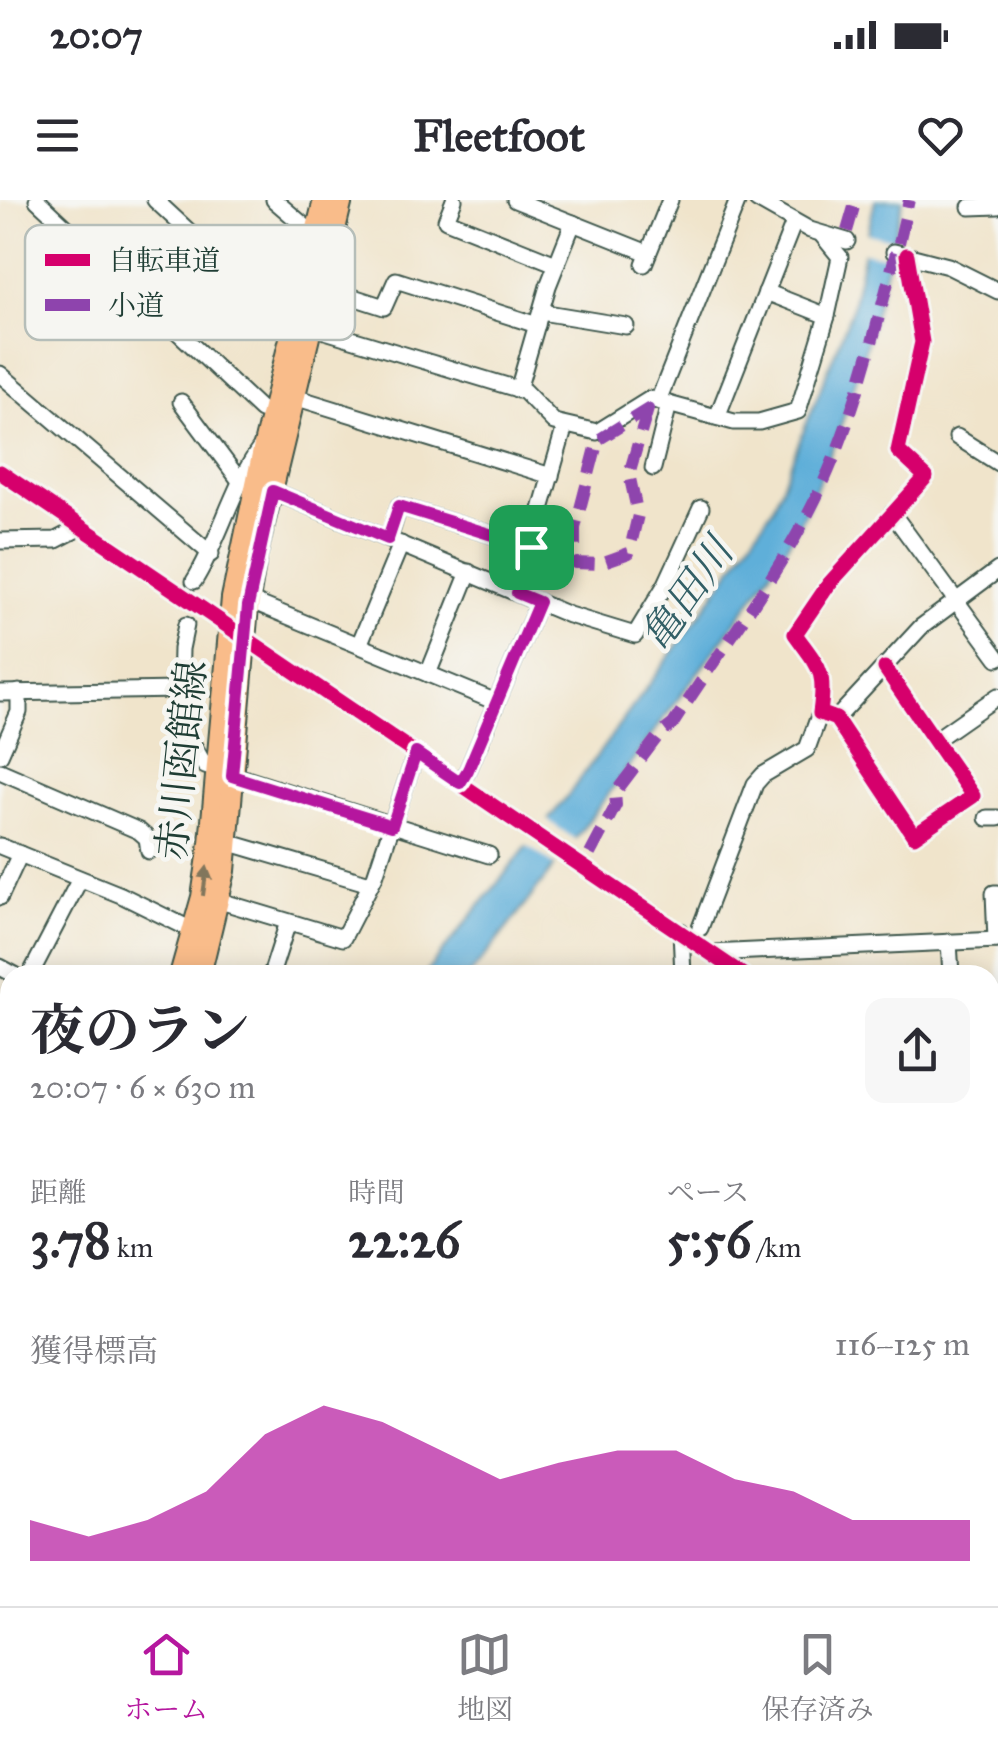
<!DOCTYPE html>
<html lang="ja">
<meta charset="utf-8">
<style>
body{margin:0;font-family:"IM FELL Great Primer","Noto Serif JP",serif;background:#f7f7f7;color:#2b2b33;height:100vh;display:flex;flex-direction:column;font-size:38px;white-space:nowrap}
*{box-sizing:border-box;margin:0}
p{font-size:32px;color:#7c7c81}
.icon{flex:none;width:55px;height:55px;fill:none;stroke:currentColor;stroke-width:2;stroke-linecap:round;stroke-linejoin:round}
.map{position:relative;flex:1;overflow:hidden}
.drawer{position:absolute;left:0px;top:765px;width:1000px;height:642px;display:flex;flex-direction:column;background:#fff;border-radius:30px 30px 0 0;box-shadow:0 5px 25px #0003}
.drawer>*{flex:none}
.pin{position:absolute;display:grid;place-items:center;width:85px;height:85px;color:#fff;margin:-42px;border-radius:20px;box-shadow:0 5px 15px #0006}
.round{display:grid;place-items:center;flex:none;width:105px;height:105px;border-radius:20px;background:#f7f7f7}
.head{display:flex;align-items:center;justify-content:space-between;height:170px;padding:0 30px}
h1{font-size:55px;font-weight:700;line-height:75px}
.stats{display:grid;grid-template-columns:repeat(3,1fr);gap:15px;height:170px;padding:10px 30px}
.stats div{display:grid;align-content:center}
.stats b{font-size:50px;font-weight:700}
.stats small{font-size:28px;font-weight:400}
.stats p{font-size:28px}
.chart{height:280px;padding:20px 30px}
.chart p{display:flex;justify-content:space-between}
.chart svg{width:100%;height:180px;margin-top:10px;fill:#b5179e;opacity:.7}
.status{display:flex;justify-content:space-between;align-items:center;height:70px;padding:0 50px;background:#fff;direction:ltr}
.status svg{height:28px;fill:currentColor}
header{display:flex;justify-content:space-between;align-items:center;height:130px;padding:0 30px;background:#fff;font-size:45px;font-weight:700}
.tab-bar{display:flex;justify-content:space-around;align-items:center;height:140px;border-top:2px solid #e1e1e2;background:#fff;font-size:28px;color:#7c7c81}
.tab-bar a{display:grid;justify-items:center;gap:5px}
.tab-bar .current{color:#b5179e}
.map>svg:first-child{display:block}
.water{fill:#5eafd9;stroke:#3e7686;stroke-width:2.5}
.pier{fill:#f0e4cb}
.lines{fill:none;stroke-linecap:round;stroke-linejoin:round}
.minor-casing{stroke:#3e564b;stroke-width:19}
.major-casing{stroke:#3e564b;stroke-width:24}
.minor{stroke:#fff;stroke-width:15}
.major{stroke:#f9bc8a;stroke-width:20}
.quiet{stroke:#8e44ad;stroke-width:12;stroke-dasharray:25 12;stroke-linecap:butt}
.cycleway-casing{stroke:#f6f6f2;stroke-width:21}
.cycleway{stroke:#d6006c;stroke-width:15}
.oneway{fill:#81765b}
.route-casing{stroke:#fff;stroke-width:20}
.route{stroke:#b5179e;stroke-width:12}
.labels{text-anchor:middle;stroke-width:9;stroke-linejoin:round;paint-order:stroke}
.street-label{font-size:40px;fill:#1f3d34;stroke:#f6f6f2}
.water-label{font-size:42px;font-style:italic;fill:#325f66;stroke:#f6f6f2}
.key{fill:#f6f6f2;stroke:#b6beb9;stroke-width:2.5}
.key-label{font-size:28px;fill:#1f3d34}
</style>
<div class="status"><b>20:07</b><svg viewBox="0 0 49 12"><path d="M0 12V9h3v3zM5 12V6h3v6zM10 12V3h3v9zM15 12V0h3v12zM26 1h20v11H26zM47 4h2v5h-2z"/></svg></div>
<header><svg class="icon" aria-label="menu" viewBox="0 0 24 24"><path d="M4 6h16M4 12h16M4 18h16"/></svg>Fleetfoot<svg class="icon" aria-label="heart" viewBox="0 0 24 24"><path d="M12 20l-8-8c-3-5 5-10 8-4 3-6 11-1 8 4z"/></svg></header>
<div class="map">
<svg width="998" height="1406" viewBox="0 0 998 1406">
<rect width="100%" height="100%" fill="#f6f6f2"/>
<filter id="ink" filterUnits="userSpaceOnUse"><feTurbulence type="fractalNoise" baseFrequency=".01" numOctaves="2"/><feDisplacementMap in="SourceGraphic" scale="20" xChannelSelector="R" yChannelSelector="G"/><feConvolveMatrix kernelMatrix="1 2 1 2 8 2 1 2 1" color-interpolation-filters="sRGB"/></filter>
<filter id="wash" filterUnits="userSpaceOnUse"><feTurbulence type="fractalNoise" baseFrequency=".0048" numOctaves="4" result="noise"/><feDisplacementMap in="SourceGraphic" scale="40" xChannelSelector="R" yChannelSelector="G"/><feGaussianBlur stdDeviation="2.25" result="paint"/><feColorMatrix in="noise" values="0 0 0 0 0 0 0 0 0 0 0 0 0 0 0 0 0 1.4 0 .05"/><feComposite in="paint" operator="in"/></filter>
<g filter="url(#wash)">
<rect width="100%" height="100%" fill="#f0e4cb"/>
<path class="water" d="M875,0H903C877,105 853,214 805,312C775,374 722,440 681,495C612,590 543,684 470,775H424L569,594L700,415L773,308L851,112Z"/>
<g class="pier">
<path d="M863,32L896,40L892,58L859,51Z"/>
<path d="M543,617L579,642L559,668L523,643Z"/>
</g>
</g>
<g filter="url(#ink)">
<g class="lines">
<g class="minor-casing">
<g id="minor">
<path d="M37,0L261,210L281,216"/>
<path d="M155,0L294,129"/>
<path d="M274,0L316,36"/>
<path d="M454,0L446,20L556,64"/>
<path d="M515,0L648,53"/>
<path d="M757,0L810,30L847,41"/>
<path d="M970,7L998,6"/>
<path d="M894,52L948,66L998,91"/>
<path d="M644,64L670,0"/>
<path d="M322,87L384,107L396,80L537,125"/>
<path d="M766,92L827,116"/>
<path d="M541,112L626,126"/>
<path d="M312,127L524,191L554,222L597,232L650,199L734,222H759L798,211L827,116L840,57L822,35"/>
<path d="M0,174L211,354"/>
<path d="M518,190L548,86L573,23"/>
<path d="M288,195L551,276"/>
<path d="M658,201L738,0"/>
<path d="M181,202L240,281"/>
<path d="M717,217L794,22"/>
<path d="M957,237L998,263"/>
<path d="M653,268L669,204"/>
<path d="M0,272L743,775"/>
<path d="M273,291L569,415L635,435L666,384L701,308"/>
<path d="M892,313L998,458"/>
<path d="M389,339L399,306L531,347"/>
<path d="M0,341L56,340L81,327"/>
<path d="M194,381C221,338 231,288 261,247"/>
<path d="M517,393L565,226"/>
<path d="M249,400L496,502"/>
<path d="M359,445L401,344"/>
<path d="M885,468L973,596L914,636L836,519L820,513C826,470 820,469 795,434L829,384L926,277L898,251L922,142L907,55"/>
<path d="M428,474L469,372"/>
<path d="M180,490L181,449L186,425"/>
<path d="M0,493L180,490L187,534L205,566L489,655"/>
<path d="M836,519L921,427L998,370"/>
<path d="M935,540L998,496"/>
<path d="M0,555L19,512V492"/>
<path d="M0,571L139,631L147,638L149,651"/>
<path d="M460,583L468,570L539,402"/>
<path d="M987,618H998"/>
<path d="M227,642L370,684"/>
<path d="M0,646L121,695L194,731"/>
<path d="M0,697L20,654"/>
<path d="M220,701L343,738L375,676L416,553"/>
<path d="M700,728L755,584L763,575L807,549L820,513"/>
<path d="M681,731L683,775"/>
<path d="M996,740L994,693H998"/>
<path d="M949,742L951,775"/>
<path d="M711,753L998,740"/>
<path d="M0,767L15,775"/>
<path d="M30,775L80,679"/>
<path d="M271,775L288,722"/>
<path d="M990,844H998"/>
<path d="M0,846L10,852"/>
<path d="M0,885L10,873"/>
<path d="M0,892L10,900"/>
<path d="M990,899L998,898"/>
<path d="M990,942L998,947"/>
<path d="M0,996L10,983"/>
<path d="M0,1069L9,1080"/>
<path d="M990,1148L998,1138"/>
<path d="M0,1154L10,1156"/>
<path d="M990,1189H998"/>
<path d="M990,1228H998"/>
<path d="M990,1271L998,1270"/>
<path d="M0,1367L10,1371"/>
<path d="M75,1398L77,1406"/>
<path d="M373,1398L374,1406"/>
<path d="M498,1398V1406"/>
<path d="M603,1398V1406"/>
<path d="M722,1398L723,1406"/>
<path d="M989,1398L990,1406"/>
<path d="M257,1406V1398"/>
<path d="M789,1406L795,1398"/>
</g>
</g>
<g class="major-casing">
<g id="major">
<path d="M180,775L202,697L210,643L232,398L265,241L324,0"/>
<path d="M200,775L225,671L248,406L256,357L342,0"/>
<path d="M0,1231L10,1233"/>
</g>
</g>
<use href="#minor" class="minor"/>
<use href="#major" class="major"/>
<g class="quiet">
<path d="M847,31L856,0"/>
<path d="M899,43L909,0"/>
<path d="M648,209L629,274L638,315L629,353L598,364L575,363V328L598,240Z"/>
<path d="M590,654L616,605L615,593L659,535L673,524C719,451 773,384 812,306C853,226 873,138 896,52"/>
</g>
<g class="cycleway-casing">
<g id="cycleway">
<path d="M0,272L743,775"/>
<path d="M885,468L973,596L914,636L836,519L820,513C826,470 820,469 795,434L829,384L926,277L898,251L922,142L907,55"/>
</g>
</g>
<use href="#cycleway" class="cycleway"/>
</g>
<defs><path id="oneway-solid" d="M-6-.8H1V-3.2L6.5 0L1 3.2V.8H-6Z" transform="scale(2.5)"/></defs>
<use class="oneway" href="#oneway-solid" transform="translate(205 681) rotate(-82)"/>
</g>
<g class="lines" filter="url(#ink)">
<g class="route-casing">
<path id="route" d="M273,291L388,339L399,306L531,347L517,393L539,402L468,570L460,583L416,553L392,626L232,576L248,406Z"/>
</g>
<use href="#route" class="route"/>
</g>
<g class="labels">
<g class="street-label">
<text transform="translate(181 560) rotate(-84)" y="14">赤川函館線</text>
</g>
<g class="water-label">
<text transform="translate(686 394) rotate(-55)" y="15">亀田川</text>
</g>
</g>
<rect x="25" y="25" width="330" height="115" rx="15" class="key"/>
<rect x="45" y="54" width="45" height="12" fill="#d6006c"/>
<rect x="45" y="99" width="45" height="12" fill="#8e44ad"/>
<g class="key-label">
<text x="108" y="70">自転車道</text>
<text x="108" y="115">小道</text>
</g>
</svg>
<div class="pin" style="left:531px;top:347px;background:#1e9e55"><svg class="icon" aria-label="arrive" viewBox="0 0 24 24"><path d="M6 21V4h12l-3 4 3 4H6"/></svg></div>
<section class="drawer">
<div class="head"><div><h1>夜のラン</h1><p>20:07 · 6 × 630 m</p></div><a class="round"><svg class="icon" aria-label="share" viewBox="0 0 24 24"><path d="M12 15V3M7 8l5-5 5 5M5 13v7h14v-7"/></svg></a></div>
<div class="stats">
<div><p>距離</p><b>3.78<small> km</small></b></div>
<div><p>時間</p><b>22:26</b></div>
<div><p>ペース</p><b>5:56<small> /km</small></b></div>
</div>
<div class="chart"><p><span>獲得標高</span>116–125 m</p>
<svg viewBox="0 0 160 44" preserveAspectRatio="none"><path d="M0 44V34L10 38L20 34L30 27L40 13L50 6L60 10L70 17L80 24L90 20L100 17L110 17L120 24L130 27L140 34L150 34L160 34V44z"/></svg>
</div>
</section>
</div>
<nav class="tab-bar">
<a class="current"><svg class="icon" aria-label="home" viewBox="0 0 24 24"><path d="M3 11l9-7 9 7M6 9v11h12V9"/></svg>ホーム</a>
<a><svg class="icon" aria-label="map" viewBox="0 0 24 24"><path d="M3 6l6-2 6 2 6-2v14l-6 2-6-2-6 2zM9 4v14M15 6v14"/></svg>地図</a>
<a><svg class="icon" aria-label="saved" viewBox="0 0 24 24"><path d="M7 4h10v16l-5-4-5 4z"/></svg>保存済み</a>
</nav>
